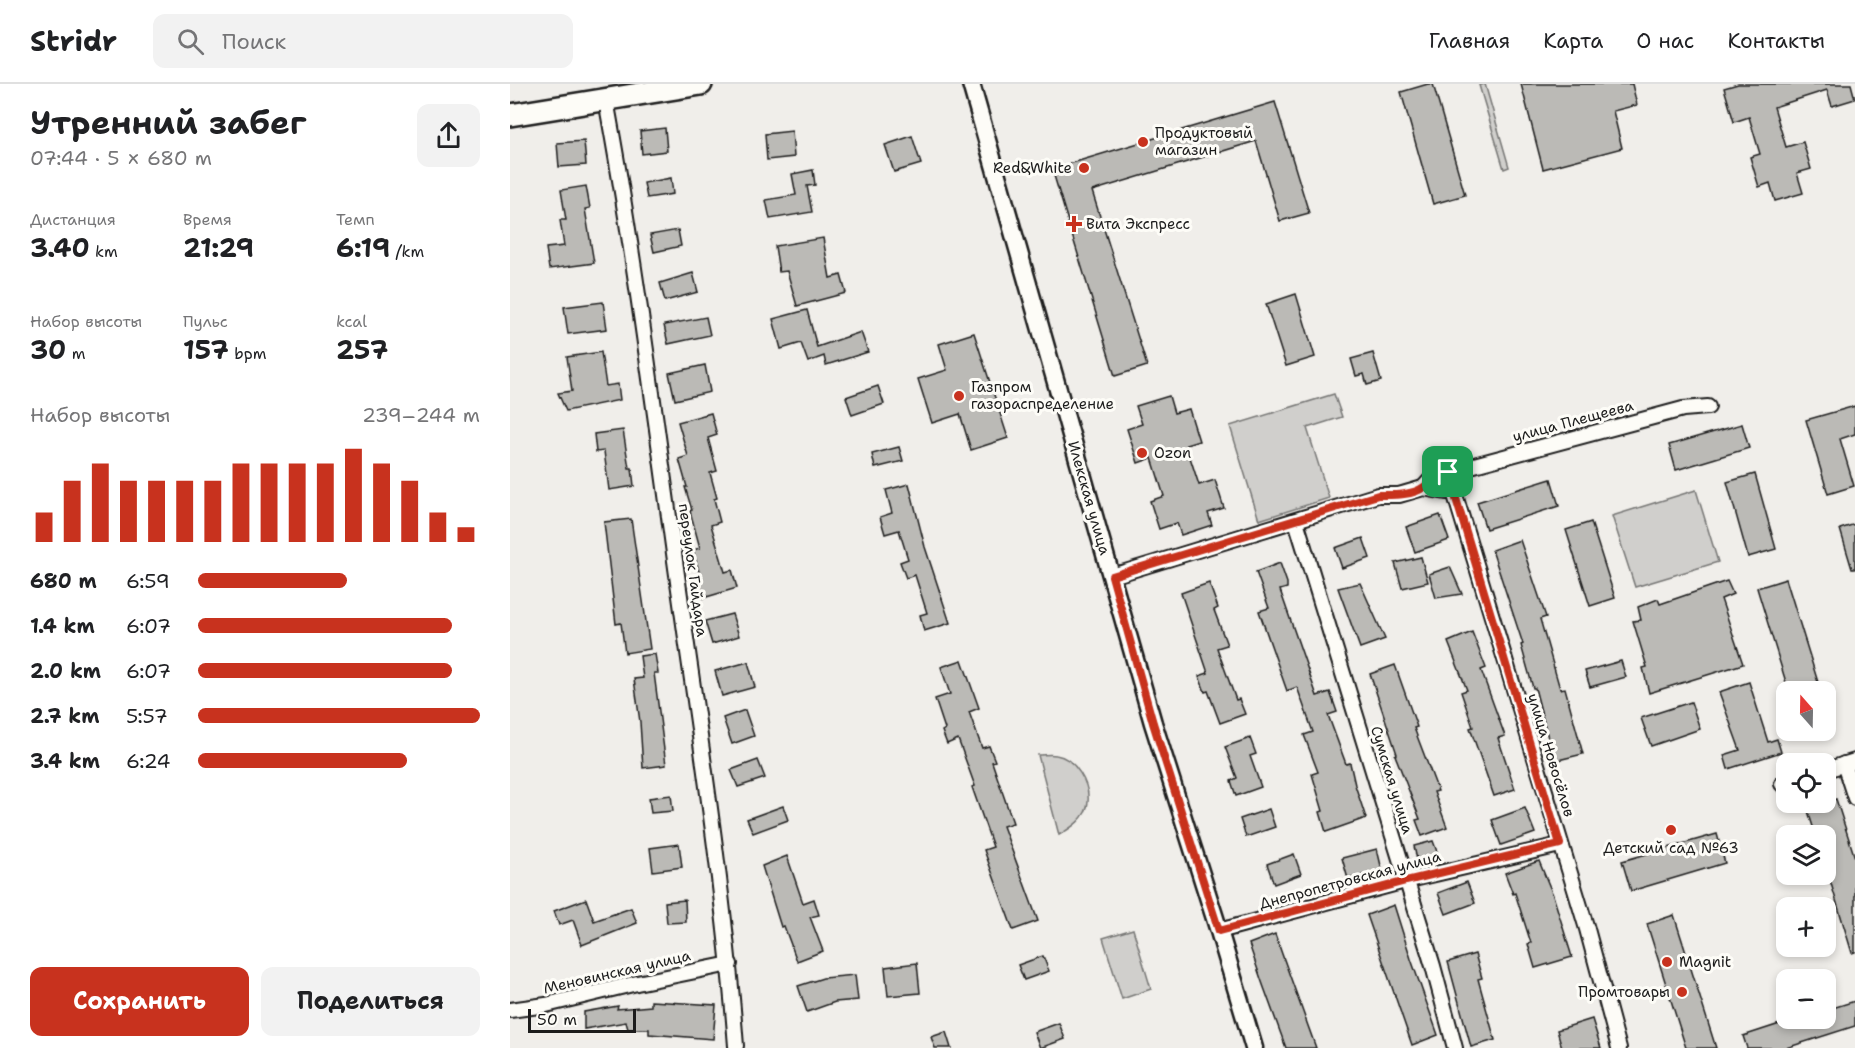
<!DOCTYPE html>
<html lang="ru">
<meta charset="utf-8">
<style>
body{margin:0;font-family:"Shantell Sans",sans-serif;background:#f2f2f2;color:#202124;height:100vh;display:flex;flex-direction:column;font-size:22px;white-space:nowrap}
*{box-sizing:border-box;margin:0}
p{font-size:20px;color:#757577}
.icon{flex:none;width:33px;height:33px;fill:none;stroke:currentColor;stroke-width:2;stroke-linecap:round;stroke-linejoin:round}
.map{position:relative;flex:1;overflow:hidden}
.sheet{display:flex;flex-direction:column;background:#fff;width:510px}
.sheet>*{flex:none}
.needle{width:39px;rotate:340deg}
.tools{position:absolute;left:1266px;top:597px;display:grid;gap:12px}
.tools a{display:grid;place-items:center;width:60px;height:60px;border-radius:12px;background:#fff;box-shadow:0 3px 9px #0003;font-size:30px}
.scale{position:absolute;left:18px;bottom:15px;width:108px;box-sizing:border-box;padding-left:6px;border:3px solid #1c1c1c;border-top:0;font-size:16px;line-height:21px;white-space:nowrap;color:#1c1c1c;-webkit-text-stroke:4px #fdfcf7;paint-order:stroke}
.pin{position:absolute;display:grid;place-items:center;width:51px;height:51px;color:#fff;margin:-26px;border-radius:12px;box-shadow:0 3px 9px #0006}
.round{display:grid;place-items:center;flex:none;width:63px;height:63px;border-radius:12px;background:#f2f2f2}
.overview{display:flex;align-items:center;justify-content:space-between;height:102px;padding:0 30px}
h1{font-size:33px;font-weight:700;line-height:45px}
.stats{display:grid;grid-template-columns:repeat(3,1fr);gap:9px;height:102px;padding:6px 30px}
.stats div{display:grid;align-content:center}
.stats b{font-size:26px;font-weight:700}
.stats small{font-size:16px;font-weight:400}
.stats p{font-size:16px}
.chart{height:168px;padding:12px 30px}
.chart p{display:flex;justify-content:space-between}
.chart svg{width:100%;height:108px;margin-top:6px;stroke:#c8321e;stroke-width:6}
.action{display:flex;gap:12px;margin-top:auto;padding:12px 30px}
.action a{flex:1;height:69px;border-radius:12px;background:#c8321e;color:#fff;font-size:24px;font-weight:700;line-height:69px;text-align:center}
.action a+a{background:#f2f2f2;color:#202124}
ul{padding:0 30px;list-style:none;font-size:20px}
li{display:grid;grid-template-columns:96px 72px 1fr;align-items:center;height:45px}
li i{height:15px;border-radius:8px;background:#c8321e}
header{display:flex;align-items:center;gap:36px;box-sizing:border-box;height:84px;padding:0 30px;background:#fff;border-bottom:2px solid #e0e0e0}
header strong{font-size:28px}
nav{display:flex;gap:33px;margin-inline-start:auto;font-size:21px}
.search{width:420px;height:54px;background:#f2f2f2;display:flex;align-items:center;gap:15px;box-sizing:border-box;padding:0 21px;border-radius:12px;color:#757577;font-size:22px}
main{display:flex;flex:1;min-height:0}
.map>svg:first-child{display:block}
.green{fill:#d0cfcc;stroke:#767674;stroke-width:1.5}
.building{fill:#bbbab6;stroke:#1c1c1c;stroke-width:1.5}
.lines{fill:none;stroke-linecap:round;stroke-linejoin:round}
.minor-casing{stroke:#1c1c1c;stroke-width:18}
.tertiary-casing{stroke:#1c1c1c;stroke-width:21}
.primary-casing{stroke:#1c1c1c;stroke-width:26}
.minor{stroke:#fdfcf7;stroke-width:14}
.tertiary{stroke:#fdfcf7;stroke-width:16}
.primary{stroke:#fdfcf7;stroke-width:21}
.route-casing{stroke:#fff;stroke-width:12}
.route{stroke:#c8321e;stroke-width:8}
.poi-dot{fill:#c8321e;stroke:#fdfcf7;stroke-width:2}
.labels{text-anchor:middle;stroke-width:6;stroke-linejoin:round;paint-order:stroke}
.poi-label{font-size:15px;fill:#1c1c1c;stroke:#fdfcf7;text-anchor:start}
.street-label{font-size:15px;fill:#1c1c1c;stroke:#fdfcf7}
</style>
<header>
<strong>Stridr</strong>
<div class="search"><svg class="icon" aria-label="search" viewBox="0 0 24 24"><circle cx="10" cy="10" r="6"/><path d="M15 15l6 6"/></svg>Поиск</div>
<nav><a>Главная</a><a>Карта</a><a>О нас</a><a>Контакты</a></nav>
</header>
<main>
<section class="sheet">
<div class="overview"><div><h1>Утренний забег</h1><p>07:44 · 5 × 680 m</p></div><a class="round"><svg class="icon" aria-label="share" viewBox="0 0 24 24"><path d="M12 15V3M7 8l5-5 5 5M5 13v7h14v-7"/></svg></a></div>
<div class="stats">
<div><p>Дистанция</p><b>3.40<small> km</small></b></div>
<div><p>Время</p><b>21:29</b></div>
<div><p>Темп</p><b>6:19<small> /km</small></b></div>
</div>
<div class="stats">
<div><p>Набор высоты</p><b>30<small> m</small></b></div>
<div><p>Пульс</p><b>157<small> bpm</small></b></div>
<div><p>kcal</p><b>257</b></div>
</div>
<div class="chart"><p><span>Набор высоты</span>239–244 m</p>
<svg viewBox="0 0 160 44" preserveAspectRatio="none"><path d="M5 44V32M15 44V19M25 44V12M35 44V19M45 44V19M55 44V19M65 44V19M75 44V12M85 44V12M95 44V12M105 44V12M115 44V6M125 44V12M135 44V19M145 44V32M155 44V38"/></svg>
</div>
<ul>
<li><b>680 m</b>6:59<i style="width:53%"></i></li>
<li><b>1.4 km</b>6:07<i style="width:90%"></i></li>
<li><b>2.0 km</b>6:07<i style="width:90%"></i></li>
<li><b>2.7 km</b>5:57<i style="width:100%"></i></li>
<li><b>3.4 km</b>6:24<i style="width:74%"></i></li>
</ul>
<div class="action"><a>Сохранить</a><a>Поделиться</a></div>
</section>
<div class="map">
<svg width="1345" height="964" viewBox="0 0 1345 964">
<rect width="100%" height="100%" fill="#f0eeea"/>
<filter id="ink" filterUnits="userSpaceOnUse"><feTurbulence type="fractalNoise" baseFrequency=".0167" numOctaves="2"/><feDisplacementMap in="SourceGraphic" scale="12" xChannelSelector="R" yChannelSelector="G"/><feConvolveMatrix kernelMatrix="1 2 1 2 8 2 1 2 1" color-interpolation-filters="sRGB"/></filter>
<g filter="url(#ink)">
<g class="green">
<path d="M975,0L999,83L994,85L969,1Z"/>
<path d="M824,310L832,333L797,344L819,414L749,436L720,342Z"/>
<path d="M1186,406L1208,478L1125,503L1102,432Z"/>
<path d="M528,671C534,671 541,670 546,671C565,674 580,700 578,718C577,734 561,744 549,751Z"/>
<path d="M623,845L641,905L612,915L593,854Z"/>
</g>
<g class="building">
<path d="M918,0H923L955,111L923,120L891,8Z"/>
<path d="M1011,0H1122L1127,21L1103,27L1112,64L1033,85Z"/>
<path d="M1228,0H1341L1345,15L1322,22L1317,6L1264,23L1276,63L1293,58L1301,85L1287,89L1293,109L1265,117L1260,99L1249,103L1240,73L1250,70L1239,33L1224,38L1214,4Z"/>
<path d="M765,18L799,129L770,137L746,57L582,107L637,282L605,292L542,85Z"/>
<path d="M155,44L157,67L132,70L130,47Z"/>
<path d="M282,47L284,73L257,76L255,50Z"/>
<path d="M402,52L411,80L384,88L375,61Z"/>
<path d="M74,57L76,81L49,83L47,59Z"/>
<path d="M303,86L305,101L297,102L302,128L260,135L256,116L286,111L282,90Z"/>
<path d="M161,94L163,110L137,114L134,99Z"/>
<path d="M76,102L80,124L75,125L84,179L39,185L36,164L54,162L50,136H56L51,106Z"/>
<path d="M168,146L171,162L144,168L140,151Z"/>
<path d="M313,154L320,194L331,191L336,209L287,222L277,187L269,188L265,162Z"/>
<path d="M183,189L188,208L155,217L150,199Z"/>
<path d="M786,210L805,273L776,282L756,220Z"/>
<path d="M93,218L97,245L58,250L54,223Z"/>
<path d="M297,226L307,263L351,248L358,268L316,281L314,272L298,278L291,259L271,265L263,235Z"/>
<path d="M196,233L200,251L158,260L154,241Z"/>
<path d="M464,249L498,354L461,366L450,330L422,339L408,295L437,286L429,260Z"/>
<path d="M91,268L96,302L108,300L110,316L56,327L48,309L62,307L57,273Z"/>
<path d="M863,269L871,297L857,301L854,290L846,292L841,275Z"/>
<path d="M195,281L200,308L165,316L159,289Z"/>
<path d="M368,302L374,320L342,331L336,313Z"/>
<path d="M659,312L664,329L679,325L689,357L676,361L689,401L705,396L714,424L698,429L702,441L671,451L667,439L649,445L640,417L654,412L642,374L628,379L617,345L632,340L626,322Z"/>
<path d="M1345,322V350L1330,355L1344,402L1318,410L1296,336Z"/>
<path d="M201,329L207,351L198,354L207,387L200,389L207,414L204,415L210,438L201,441L215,488L222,486L227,504L193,514L188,496L191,495L183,466L190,464L180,427L182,426L175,403H177L169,375L178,372L168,338Z"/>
<path d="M1232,340L1239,364L1166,386L1159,361Z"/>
<path d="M113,346L119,384H122L124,402L99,406L94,367L86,368L84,350Z"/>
<path d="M389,363L393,377L365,384L362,370Z"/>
<path d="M1245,390L1266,465L1238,473L1217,398Z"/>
<path d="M1041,395L1049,422L976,445L967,418Z"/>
<path d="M399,400L415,463L440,539L414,547L410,531L417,529L405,491L396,494L390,478L398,475L389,446L375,450L370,433L382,429L376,406Z"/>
<path d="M930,431L939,456L905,468L896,443Z"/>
<path d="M121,435L140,565L115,569L111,539L106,540L94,438Z"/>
<path d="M1081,438L1105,514L1080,522L1056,446Z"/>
<path d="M1345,440V485H1342L1330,445Z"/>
<path d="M853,454L860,474L832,484L825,464Z"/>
<path d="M1010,456L1036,533L1030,535L1050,605L1055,604L1073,670L1044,677L1025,604H1023L1011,561L1013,560L982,466Z"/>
<path d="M911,473L918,498L892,504L885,479Z"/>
<path d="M770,479L777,499V504L770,506L807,612L820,608L827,628L818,631L836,680L840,679L845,701L856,734L816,748L810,728L813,727L802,690L808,688L794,651L803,648L787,603L777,607L749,527L759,524L746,488Z"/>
<path d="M940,483L952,510L926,514L919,490Z"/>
<path d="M1276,495L1311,608H1279L1247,504Z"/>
<path d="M1217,497L1223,510L1211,515L1233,580L1139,609L1133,584L1137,583L1123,537L1131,536L1128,523L1148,515L1150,520Z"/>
<path d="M699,499L708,524L704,526L717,561L707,564L726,616L729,615L735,630L710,639L698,607L695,608L689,592L698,589L671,509Z"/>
<path d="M850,499L875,555L850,564L828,504Z"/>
<path d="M222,530L229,552L202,560L195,537Z"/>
<path d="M962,548L976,584L971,586L995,652L988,654L1005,705L984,712L960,644L963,643L951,608L957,606L938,558Z"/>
<path d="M145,570L148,589H144L156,681L133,684L130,638L124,595L133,594L130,572Z"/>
<path d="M452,576L469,624L459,628L472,664L479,662L485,677L482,678L503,739L493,742L528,837L503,846L474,766L483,763L462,703L465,702L448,655L437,660L432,647L435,645L425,615L440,610L431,583Z"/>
<path d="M1111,577L1116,593L1080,603L1075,587Z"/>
<path d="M238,578L245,603L212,612L205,587Z"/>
<path d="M885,581L907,643L904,644L928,707L924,708L937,743L912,752L906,736L910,735L885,671L887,670L860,590Z"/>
<path d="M1239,598L1258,658L1267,655L1271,668L1218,685L1214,671L1230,666L1209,608Z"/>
<path d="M1181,618L1190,645L1141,662L1131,634Z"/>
<path d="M235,626L244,652L222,660L213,634Z"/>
<path d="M740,654L746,670L740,672L751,703L726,712L721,697L727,694L715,663Z"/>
<path d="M248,676L255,694L228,703L221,686Z"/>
<path d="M161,711L163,727L141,729L139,714Z"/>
<path d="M1326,715L1345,774V868L1342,869L1316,783V752H1306L1297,724Z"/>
<path d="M273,722L278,736L243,749L237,735Z"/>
<path d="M1015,724L1025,749L991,761L982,736Z"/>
<path d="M759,725L765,743L736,753L730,735Z"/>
<path d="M1207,750L1215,779L1121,807L1112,777Z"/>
<path d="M923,757L929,773L907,776L904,762Z"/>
<path d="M169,760L172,783L143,787L140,764Z"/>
<path d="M867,765L872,786L838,795L832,774Z"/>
<path d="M784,770L791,790L764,800L757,780Z"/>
<path d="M277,772L293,819L304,815L309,831L300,833L313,867L287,877L274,842L271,843L252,782Z"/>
<path d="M1029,777L1043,811L1062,873L1025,884L1018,860L1021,859L1005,809L1003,810L995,789Z"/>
<path d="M957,798L965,819L936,830L928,809Z"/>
<path d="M76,815L84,837L121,824L127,839L72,861L63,836L49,841L44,827Z"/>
<path d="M175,816L176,838L157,839L155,818Z"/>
<path d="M884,821L901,875L928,951L902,961L857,831Z"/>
<path d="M1164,831L1206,964H1176L1137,840Z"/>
<path d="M765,850L772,870L806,964H776L752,898L739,860Z"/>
<path d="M965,870L972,894L968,895L985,956L961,963L938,878Z"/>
<path d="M533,872L539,887L514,896L508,881Z"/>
<path d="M407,879L410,909L378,912L375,883Z"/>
<path d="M345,891L348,916L325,918L297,928L288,902L313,894Z"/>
<path d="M141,917L206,921L203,955L139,950V945H118L116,938L74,945V928L108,922L107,925L141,922Z"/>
<path d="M1345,917V942L1276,964H1237L1233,952L1288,934H1316V926Z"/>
<path d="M1082,935L1091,964H1052L1047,946Z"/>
<path d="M549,939L555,955L530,964L524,948Z"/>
<path d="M436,948L441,964H425L421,953Z"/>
</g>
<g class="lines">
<g class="minor-casing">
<g id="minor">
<path d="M96,16C125,173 145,333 167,491C189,648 214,804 226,962"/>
<path d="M938,388L1077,845L1109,964"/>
<path d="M913,404L924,392L938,388L1173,325L1198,323"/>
<path d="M786,437L923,882L945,964"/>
<path d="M602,492L868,411H889L913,404L936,408L943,406"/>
<path d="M1334,680L1345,714"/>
<path d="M1316,686L1345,677"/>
<path d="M1272,700L1276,699"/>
<path d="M709,847L895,797L1050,761"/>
<path d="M0,926L36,921L127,899L220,880"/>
</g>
</g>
<g class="tertiary-casing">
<path id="tertiary" d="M461,0L643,639L709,847L744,964"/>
</g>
<g class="primary-casing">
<path id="primary" d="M0,31L191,0"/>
</g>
<use href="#minor" class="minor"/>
<use href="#tertiary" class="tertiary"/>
<use href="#primary" class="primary"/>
</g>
</g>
<g class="lines" filter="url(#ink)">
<g class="route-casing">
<path id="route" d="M938,388L1050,760L896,797L709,847L643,639L602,492L868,411C882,411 902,412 914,403C926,394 921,393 938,388Z"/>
</g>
<use href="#route" class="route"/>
</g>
<g class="poi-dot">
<circle cx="633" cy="58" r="6"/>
<circle cx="574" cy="84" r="6"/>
<path d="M561 131h6v6h6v6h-6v6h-6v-6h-6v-6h6z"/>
<circle cx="449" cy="312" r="6"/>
<circle cx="632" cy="369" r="6"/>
<circle cx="1161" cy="746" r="6"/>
<circle cx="1157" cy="878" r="6"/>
<circle cx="1172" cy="908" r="6"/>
</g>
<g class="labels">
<g class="poi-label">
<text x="645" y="54">Продуктовый<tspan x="645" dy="17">магазин</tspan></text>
<text x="562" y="89" text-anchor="end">Red&amp;White</text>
<text x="576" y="145">Вита Экспресс</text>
<text x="461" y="308">Газпром<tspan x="461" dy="17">газораспределение</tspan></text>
<text x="644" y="374">Ozon</text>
<text x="1161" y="769" text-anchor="middle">Детский сад №63</text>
<text x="1169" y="883">Magnit</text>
<text x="1160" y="913" text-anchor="end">Промтовары</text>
</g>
<g class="street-label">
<text transform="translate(1063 337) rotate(-15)" y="5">улица Плещеева</text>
<text transform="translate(579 414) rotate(74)" y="5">Илекская улица</text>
<text transform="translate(183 486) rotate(82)" y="5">переулок Гайдара</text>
<text transform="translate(1041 671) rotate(73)" y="5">улица Новосёлов</text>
<text transform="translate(882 696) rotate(73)" y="5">Сумская улица</text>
<text transform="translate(840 796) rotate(-15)" y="5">Днепропетровская улица</text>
<text transform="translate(107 888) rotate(-13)" y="5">Меновинская улица</text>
</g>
</g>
</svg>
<div class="tools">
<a><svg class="needle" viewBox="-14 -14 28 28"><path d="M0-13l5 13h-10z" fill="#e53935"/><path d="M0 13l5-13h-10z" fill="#757577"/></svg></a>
<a><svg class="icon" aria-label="locate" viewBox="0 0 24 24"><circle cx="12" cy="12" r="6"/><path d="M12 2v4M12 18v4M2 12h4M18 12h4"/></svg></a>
<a><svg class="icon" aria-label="layers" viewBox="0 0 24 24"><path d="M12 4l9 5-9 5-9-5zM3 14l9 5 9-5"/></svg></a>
<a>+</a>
<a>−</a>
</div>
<div class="scale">50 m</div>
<div class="pin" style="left:938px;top:388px;background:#1e9e55"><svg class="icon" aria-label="arrive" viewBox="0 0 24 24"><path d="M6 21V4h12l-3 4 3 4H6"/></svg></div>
</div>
</main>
